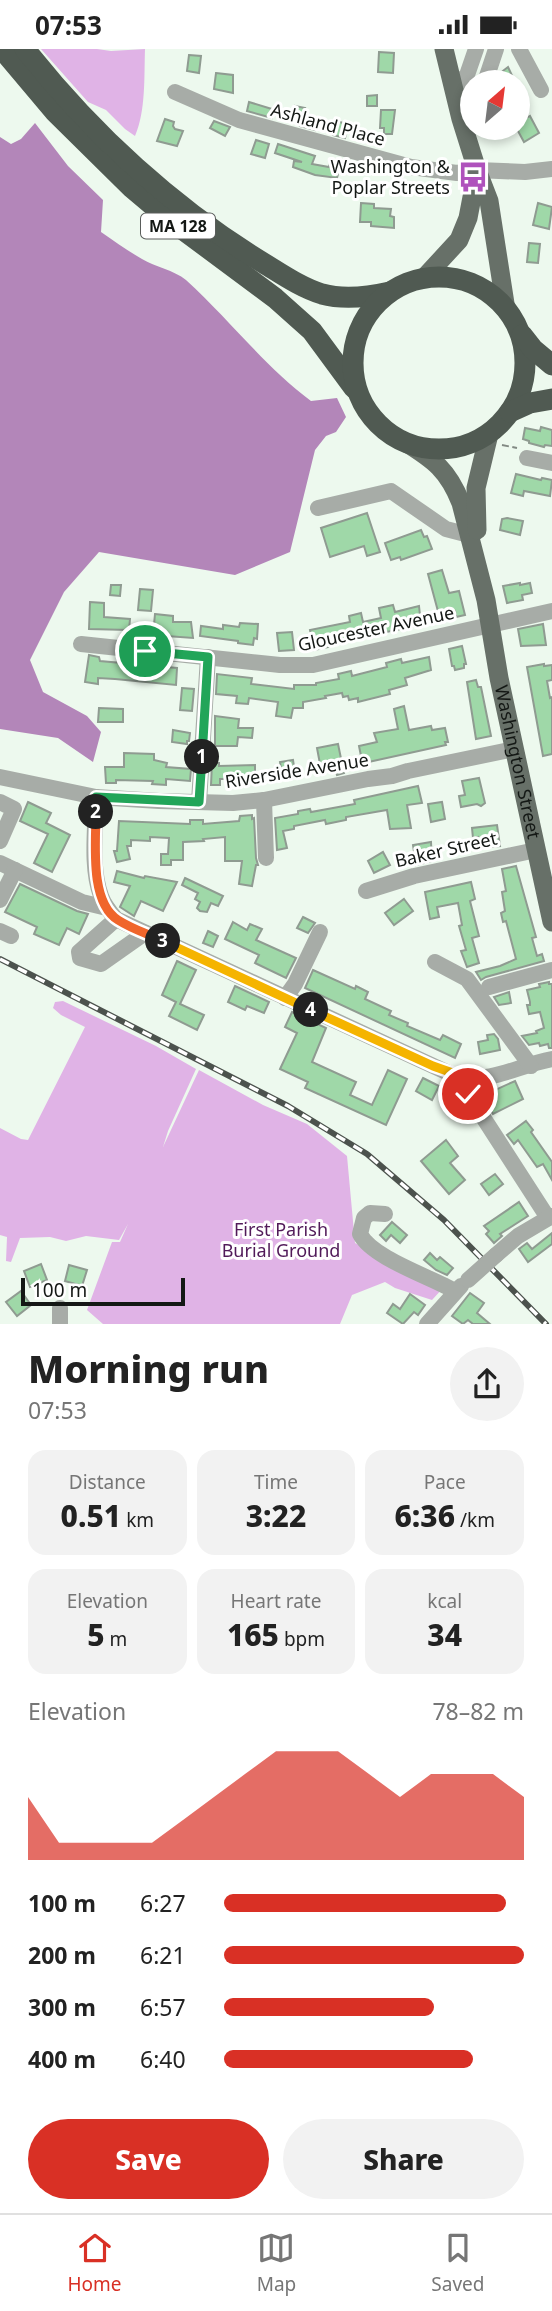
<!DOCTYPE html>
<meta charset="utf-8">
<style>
body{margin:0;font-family:"Noto Sans",sans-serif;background:#f2f2f2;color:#222;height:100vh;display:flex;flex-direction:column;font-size:26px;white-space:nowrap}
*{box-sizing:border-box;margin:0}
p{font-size:23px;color:#767676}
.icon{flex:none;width:38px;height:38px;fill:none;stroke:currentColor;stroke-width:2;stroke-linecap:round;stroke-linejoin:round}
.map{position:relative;height:1275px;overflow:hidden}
.sheet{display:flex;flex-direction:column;background:#fff;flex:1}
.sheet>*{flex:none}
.needle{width:46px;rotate:28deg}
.buttons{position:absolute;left:460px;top:21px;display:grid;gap:14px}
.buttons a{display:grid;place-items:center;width:70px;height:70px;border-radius:50%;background:#fff;box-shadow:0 4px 10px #0003;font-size:35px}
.scale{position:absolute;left:21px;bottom:18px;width:164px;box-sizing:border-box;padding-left:7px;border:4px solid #141815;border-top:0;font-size:19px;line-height:24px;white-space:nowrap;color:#141815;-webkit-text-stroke:5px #fff;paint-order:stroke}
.pin{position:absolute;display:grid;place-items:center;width:60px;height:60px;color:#fff;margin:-30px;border:4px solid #fff;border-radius:50%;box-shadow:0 2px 7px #0007}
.km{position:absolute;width:35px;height:35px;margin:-18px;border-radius:50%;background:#222;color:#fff;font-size:19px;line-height:35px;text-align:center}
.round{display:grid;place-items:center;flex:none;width:74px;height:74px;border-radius:37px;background:#f2f2f2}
.head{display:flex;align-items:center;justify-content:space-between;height:119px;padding:0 28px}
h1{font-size:38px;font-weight:800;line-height:52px}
.metrics{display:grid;grid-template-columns:repeat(3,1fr);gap:10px;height:119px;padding:7px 28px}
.metrics div{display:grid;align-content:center;border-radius:18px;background:#f2f2f2;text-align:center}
.metrics b{font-size:30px;font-weight:800}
.metrics small{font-size:19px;font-weight:400}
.metrics p{font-size:19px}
.chart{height:196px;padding:14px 28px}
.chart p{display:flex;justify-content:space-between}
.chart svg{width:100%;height:126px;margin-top:7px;fill:#d93025;opacity:.7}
.cta{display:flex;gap:14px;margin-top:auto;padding:14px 28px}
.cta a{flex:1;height:80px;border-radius:42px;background:#d93025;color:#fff;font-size:28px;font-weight:800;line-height:80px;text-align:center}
.cta a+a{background:#f2f2f2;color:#222}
ul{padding:0 28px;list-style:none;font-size:23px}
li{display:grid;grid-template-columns:112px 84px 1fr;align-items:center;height:52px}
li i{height:18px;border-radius:9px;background:#d93025}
.status{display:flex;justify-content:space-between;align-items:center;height:49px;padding:0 35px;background:#fff;direction:ltr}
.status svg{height:19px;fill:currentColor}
.tabs{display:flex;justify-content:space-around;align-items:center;height:98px;border-top:2px solid #e0e0e0;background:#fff;font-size:19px;color:#767676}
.tabs a{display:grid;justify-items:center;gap:4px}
.tabs .current{color:#d93025}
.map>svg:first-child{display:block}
.green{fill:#e0b3e6}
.water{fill:#b386b9}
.building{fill:#9fd8a8;stroke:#8f9b91;stroke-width:2}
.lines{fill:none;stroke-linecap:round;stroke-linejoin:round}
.path{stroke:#828a83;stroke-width:2;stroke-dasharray:7 3.5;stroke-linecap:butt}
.minor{stroke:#a7aca7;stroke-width:16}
.major{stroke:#677068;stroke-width:19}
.highway{stroke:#505a52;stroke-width:21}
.rail-casing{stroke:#4c524d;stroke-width:6}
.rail{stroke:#fff;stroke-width:3.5;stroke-dasharray:10;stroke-linecap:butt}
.minor-bridge{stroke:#a7aca7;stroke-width:16}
.split-1-casing{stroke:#fff;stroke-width:14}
.split-2-casing{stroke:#fff;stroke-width:14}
.split-3-casing{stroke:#fff;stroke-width:14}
.split-4-casing{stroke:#fff;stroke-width:14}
.split-5-casing{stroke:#fff;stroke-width:14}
.split-1{stroke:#22a559;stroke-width:9}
.split-2{stroke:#22a559;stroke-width:9}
.split-3{stroke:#f0652b;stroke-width:9}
.split-4{stroke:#f5b400;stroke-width:9}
.split-5{stroke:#f5b400;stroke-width:9}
.labels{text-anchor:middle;stroke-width:6;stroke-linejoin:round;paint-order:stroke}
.shield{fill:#fff;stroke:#5a5d5b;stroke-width:2}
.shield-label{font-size:16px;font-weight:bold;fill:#141815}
.street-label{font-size:18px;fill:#141815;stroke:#fff}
.poi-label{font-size:18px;fill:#141815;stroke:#fff;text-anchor:end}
.park-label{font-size:18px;fill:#511a59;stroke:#fff}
</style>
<div class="status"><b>07:53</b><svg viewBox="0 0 49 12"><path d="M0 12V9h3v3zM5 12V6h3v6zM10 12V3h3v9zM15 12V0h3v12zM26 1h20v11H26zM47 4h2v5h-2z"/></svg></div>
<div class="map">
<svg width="552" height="1275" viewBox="0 0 552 1275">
<rect width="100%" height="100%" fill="#edf9ee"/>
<g class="green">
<path d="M41,0H97L111,2L145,0C144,28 146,61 135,87L125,80L106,61L88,53Z"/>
<path d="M63,952L156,997L196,1020L168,1082L163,1098L199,1021L263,1056L307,1075L347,1107L355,1194L443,1239L432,1251L395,1239L385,1233L352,1246L340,1275H103L87,1261L112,1193H120L128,1175L119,1191L86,1187L66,1192L50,1188L20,1189L11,1213L6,1212L7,1188L0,1186V1079L21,1090L28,1091L85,978L61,966L53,959L55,953Z"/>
</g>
<path class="water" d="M35,74L68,117L103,151L101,183C114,192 128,202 142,210C155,218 174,221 186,231C229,270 264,317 311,352L337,349L346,368L336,383L326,387L315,401L290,503L235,526L99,503L64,543L30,611L43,643L87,667L101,683L93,713L58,689L0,680V88L11,95L21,90Z"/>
<g class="building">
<path d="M379,3L394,4L393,24L378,23Z"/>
<path d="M189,6L201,7L199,24L187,22Z"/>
<path d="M508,18L515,33H503L499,25Z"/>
<path d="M216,24L233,26V44L214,40Z"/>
<path d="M377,46V57H367V47Z"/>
<path d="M249,53L275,61L272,69L247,62Z"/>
<path d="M295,57L305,59L301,71L292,69Z"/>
<path d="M381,61H395L392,85H384V79H380Z"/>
<path d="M303,67L318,72L315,81L300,77Z"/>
<path d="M530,67L539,84L524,93L518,82V74Z"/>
<path d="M165,70L174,73L173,77L175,80L183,82L177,97L157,92Z"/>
<path d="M214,72L230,78L225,87L210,79Z"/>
<path d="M337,72L349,76L345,89L333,86Z"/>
<path d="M256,91L269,95L265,109L251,105Z"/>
<path d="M278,95L315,107L312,115L329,118L331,111L341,114L337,129L315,126L293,118L294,112L302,113L275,104Z"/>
<path d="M361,154L374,155V159L391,160L390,167L394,168V179L371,177V173H360Z"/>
<path d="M538,154L552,158L549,180L533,176Z"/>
<path d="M529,194L540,195L538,214L527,213Z"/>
<path d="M541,378L552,381V397L545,396L544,398L529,394V392L523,390L525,379L540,382Z"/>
<path d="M516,425L541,431L542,429L552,431L550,447L524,442L523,447L511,444Z"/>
<path d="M367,464L380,503L367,507L364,497L330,508L321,479Z"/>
<path d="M507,469L523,472L520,486L500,481L502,470Z"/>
<path d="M421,481L424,488L427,487L432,500L401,511L400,508L391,511L385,494Z"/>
<path d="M442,521L449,544L459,542L465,566L456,568L455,562L439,566L428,525Z"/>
<path d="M520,534V536L530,534L532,544L522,546L523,551L507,554L503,537Z"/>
<path d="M111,536H121L120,547L110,546Z"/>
<path d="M140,540L153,541L151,562L138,561Z"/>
<path d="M90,553L104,554V568L130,570L129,581L89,580Z"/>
<path d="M393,556L395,563L419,557L421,576L327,595L328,598L314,601L310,581L350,573L349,567L361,564L363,573L381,569L379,559Z"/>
<path d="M155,565L173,567V573H191L193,589L153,586Z"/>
<path d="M240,574L258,575L257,590L254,589L253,596L238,594V592L200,587L201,577L223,580V576L239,578Z"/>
<path d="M543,575L546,596L521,597L518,580Z"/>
<path d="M292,583L294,601L279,602L277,584Z"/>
<path d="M462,597L466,615H464V619L455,621L454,617H452L449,600Z"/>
<path d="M89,606L99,608L100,612L177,619L176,636L115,630L98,629V635L85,633Z"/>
<path d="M429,608L431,621L405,629L407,636L389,641L390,645L358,653V649L349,651L348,647L343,648L342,644L325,647L326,649L303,653V659H293L291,669L276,667L278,653L249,649L248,655L236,654L237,647L216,645L217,625L252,629L251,635L294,640V636H316V634L339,630L338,625L351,622L352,627L387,618L386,614L401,610L402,614Z"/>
<path d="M544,615V617L552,616V631L547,632L550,649L552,648V705L543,707L527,618Z"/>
<path d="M476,631L478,638H481L491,687L476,690L467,633Z"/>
<path d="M182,639L194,640L192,662L180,661Z"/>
<path d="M404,657L409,681L431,677L432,681L445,679L448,693H445L446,696L364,714L362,712L359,697L377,693L374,684L398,680L394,660Z"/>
<path d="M99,659L123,660V673H98Z"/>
<path d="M215,667L239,670L238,679H253L252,689L238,688L237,697H215Z"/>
<path d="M173,681L190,684L189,692H187V695L172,693Z"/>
<path d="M338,695L344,724L337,726L333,712L320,715L317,699Z"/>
<path d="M124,704L154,705V711L167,714L166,718L191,720L190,732L166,730V736L152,735L153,732L116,731V734H106L105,718H124Z"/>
<path d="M293,711L295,724L282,726L280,713Z"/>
<path d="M212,714H219V717L255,716V730H220V736H211Z"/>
<path d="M479,729L485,754L481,757L477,755L461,758L459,747L465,746L462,732Z"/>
<path d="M418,737L422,754L407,756L411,779L390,780L387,761L381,762L346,768V771L326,775L325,771L294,777V780L283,782L287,799L277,801L275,769L298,765V762L310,760L311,763L355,755L354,751Z"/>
<path d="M28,753L51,764L46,774L70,786L52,823L34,814L48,785L20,772Z"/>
<path d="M442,753L445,770L431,773L428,755Z"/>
<path d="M252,766V770L254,769L256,809L258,816H256L252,837L239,835L242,812H225V788L203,790L204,792L183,793V811H171V816H161V805H168L169,789L150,788V792L131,791V797H127L130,810L117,813L114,802H117L119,772L190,775V771H203V775L239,772L240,767Z"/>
<path d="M497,776L500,797L479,799L478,788L473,789L472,779Z"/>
<path d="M431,793L432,812L416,816L413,796Z"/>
<path d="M383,803L390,816L374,824L368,812Z"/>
<path d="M516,817L536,888L532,889L537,907L542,905L544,912L486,928L481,931L476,923L500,917L516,910L506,872L503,873L501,864L505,862L502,843L506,842L502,820Z"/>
<path d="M117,822L144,829L145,827L177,833L163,862L141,852L134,867L120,858L130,837L114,833Z"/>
<path d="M185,829L223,847L218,857L211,854L207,863L200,862L197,859L200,853L195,850L198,844L182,836Z"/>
<path d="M471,833L475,850L470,852L479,887L472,889L479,914L467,918L461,902L466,901L459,877L462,876L458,854L437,858L439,868L430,870L425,843Z"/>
<path d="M20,835L77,862L88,865L79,885L67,879L59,896L34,885L37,878L5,863Z"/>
<path d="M404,850L413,862L394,876L385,864Z"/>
<path d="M303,868L315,874L308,884L297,879Z"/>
<path d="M233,873L247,881L250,875L262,880L256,891L296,909L286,929L255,914L259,906L225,890Z"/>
<path d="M208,882L218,887L213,898L203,894Z"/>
<path d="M177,912L196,921L180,955L204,966L197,981L169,967L176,953L162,946Z"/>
<path d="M313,921L355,940L356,937L368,943L365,950L391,962L389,966L408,974L407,977L440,991L443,986L461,995L455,1009L305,939Z"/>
<path d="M549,933V935H552V999H549L548,995L540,997L539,994L529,996L522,987L537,984L536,982L544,979L540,963L529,965L527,956H530V953L527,941L540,938L539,935Z"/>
<path d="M235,937L269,953L264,964L247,957L245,961L228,953Z"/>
<path d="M509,943L511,954L499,956L494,948Z"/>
<path d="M292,963L326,979L312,1013L356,1033L350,1046L372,1056L388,1021L407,1030L386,1076L305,1039L308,1033L280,1020L297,984L285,978Z"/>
<path d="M494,985L498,990L500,1001L480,1005L478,993L488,991L487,986Z"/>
<path d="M423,1029L439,1037L432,1051L416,1042Z"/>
<path d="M515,1032L523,1050L493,1065L482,1047Z"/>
<path d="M526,1072L533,1081L531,1083L552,1113V1131L543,1115L537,1118L518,1091L514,1095L507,1086Z"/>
<path d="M446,1091L458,1107L450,1114L465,1131L449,1145L421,1112Z"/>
<path d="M495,1125L503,1135L489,1146L481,1135Z"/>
<path d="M519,1153L528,1167L500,1185L502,1187L494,1194L486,1185L489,1182L484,1177Z"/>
<path d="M392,1173L407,1186L400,1194L391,1186L386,1192L380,1186Z"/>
<path d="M552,1184V1195L528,1213L519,1200L527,1194L532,1200Z"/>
<path d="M430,1204L437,1211L440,1208L453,1219L447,1226L436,1221L424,1211Z"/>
<path d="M41,1215L47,1231L30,1238L24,1222Z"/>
<path d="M69,1216L87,1221L82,1237L65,1232Z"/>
<path d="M21,1242L31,1256L17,1267L6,1253Z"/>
<path d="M470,1244L484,1254L477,1264L490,1275H473L468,1271L463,1275L452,1267Z"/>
<path d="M410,1245L425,1256L418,1266L414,1263L403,1275L387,1264L393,1255L400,1260Z"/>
</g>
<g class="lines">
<path class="path" d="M502,396L517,399"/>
<g class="minor">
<path d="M519,0L541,41"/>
<path d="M485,33L496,0"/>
<path d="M455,39L467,26L476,0"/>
<path d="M175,43L239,71L411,118L457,124L477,121L525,123L552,120"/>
<path d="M527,409L552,414"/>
<path d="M318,459L391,442L446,480L469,486"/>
<path d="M81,595L280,616H313L552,562"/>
<path d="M0,728L96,748L159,752L233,754L264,751L368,730L392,727L408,722L514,700"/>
<path d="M96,748C96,779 90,817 101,847C104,856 110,863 116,870L455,1027C496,1034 515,1017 552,1010"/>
<path d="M264,751L266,809"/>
<path d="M0,753L14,760L0,792"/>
<path d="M199,753L208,608"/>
<path d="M0,814L82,853L107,859"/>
<path d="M366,842L414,827L536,801"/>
<path d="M0,851L15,821"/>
<path d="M116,870L79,903L80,909L101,915L145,884"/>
<path d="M0,882L11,887"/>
<path d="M435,913L467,930L531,1017"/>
<path d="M489,938L552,921"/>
<path d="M285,949L295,935L320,883"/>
<path d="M464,1028L468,1045L548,1169"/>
<path d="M385,1165L370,1164L364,1169L360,1185C372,1209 431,1228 455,1242"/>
<path d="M496,1206L518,1187L552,1167"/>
<path d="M60,1259V1275"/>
<path d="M427,1275L461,1237"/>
</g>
<g class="major">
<path d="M444,0L461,70L477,121L489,152L506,261"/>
<path d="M424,229L459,191L468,169L477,122"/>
<path id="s1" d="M405,393C434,411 448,421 461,454L486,551L499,629L552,873"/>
<path d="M477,481L476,439L489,385"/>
</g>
<g class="highway">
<path d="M2,0L55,63L132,139L170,171L275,249L312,282L354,339"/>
<path d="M25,0C91,84 174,160 265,215C283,226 302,239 322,245C344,251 368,248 390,243"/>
<circle cx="439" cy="314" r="86"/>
<path d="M522,286L533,300L552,316"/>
<path d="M510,363L530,354L552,350"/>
</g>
<g class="rail-casing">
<path id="rail" d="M0,910L288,1057L367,1105L444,1171L546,1275"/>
</g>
<use href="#rail" class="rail"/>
<path class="minor-bridge" d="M468,1231L496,1206"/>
</g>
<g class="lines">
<g class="split-1-casing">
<path id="split-1" d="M145,602L208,608L202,708"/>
</g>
<g class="split-2-casing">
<path id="split-2" d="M96,763V748L199,753L202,708"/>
</g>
<g class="split-3-casing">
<path id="split-3" d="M96,763C96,793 89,853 118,871C132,880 148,885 163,892"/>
</g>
<g class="split-4-casing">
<path id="split-4" d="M163,892L311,961"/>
</g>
<g class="split-5-casing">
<path id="split-5" d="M311,961L433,1017L464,1028L468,1045"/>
</g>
<use href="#split-1" class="split-1"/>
<use href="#split-2" class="split-2"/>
<use href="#split-3" class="split-3"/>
<use href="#split-4" class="split-4"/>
<use href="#split-5" class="split-5"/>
</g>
<defs>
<g id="bus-bare" transform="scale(2.415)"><path d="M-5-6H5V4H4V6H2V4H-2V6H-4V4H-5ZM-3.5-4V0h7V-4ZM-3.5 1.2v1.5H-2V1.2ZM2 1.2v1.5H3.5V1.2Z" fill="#af52bc" stroke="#fff" stroke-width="2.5" paint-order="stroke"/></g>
</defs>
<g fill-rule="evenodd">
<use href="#bus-bare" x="473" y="128"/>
</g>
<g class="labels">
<rect class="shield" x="141" y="164.5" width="74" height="25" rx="5"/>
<g class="shield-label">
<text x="178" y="183">MA 128</text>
</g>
<g class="street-label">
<text transform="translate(328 76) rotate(15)" y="6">Ashland Place</text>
<text transform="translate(376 580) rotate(-12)" y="6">Gloucester Avenue</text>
<text dy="6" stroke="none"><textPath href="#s1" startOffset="350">Washington Street</textPath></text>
<text transform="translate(297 722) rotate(-9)" y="6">Riverside Avenue</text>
<text transform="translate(446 801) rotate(-13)" y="6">Baker Street</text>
</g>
<g class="poi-label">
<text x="450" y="124">Washington &amp;<tspan x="450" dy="21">Poplar Streets</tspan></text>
</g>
<g class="park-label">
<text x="281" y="1187">First Parish<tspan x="281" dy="21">Burial Ground</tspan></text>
</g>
</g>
</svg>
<div class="buttons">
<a><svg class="needle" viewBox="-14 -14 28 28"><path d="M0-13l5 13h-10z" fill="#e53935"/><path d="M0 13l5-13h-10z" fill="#767676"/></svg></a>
</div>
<div class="scale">100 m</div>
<div class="pin" style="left:145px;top:602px;background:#1e9e55"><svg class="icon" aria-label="arrive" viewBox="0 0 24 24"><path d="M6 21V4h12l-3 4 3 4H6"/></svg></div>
<div class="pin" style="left:468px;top:1045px;background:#d93025"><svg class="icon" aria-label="check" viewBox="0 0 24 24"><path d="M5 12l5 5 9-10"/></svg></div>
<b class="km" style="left:202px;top:708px">1</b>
<b class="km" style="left:96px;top:763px">2</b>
<b class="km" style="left:163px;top:892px">3</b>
<b class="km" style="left:311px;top:961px">4</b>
</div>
<section class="sheet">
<div class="head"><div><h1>Morning run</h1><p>07:53</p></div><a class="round"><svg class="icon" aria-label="share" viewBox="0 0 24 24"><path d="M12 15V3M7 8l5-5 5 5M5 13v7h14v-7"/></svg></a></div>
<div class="metrics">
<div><p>Distance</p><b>0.51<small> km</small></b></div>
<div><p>Time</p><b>3:22</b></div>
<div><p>Pace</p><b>6:36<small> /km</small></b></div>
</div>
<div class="metrics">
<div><p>Elevation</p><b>5<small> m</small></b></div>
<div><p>Heart rate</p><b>165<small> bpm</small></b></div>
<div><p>kcal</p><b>34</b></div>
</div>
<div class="chart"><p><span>Elevation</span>78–82 m</p>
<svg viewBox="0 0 160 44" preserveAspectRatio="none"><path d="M0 44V22L10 38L20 38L30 38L40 38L50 30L60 22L70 14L80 6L90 6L100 6L110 14L120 22L130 14L140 14L150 14L160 22V44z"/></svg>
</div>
<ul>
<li><b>100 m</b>6:27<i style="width:94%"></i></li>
<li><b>200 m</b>6:21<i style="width:100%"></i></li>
<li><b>300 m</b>6:57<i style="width:70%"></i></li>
<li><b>400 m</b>6:40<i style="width:83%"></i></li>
</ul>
<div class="cta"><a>Save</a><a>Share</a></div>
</section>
<nav class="tabs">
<a class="current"><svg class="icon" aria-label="home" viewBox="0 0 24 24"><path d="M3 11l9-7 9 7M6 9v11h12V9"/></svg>Home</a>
<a><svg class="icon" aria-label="map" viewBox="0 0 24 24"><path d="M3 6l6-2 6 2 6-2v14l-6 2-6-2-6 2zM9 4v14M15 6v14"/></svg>Map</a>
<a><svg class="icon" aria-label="saved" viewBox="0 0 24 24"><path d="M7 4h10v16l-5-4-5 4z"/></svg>Saved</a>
</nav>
